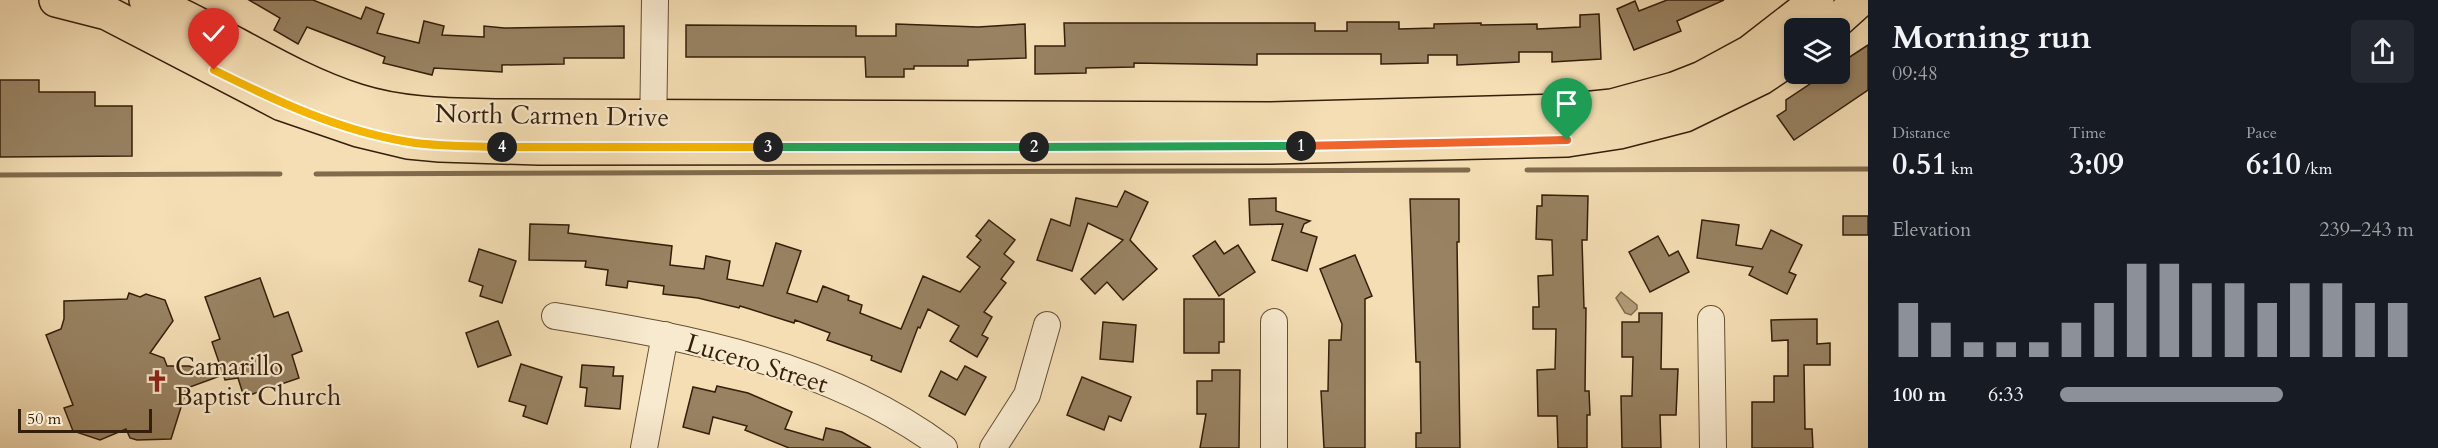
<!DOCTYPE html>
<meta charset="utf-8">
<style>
body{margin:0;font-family:Cardo,serif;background:#242831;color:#f1f3f6;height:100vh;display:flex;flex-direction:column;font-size:22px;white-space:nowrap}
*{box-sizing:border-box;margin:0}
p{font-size:20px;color:#9ea1a6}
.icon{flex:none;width:33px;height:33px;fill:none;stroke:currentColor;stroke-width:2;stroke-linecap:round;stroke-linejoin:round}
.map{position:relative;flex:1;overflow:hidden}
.side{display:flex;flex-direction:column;background:#171b24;width:570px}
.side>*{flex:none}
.tools{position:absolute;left:1784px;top:18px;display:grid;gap:12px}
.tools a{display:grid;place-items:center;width:66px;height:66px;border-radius:9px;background:#171b24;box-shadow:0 3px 9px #0003;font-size:30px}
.scale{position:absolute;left:18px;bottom:15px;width:134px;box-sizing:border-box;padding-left:6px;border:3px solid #341f0a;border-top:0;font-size:16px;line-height:21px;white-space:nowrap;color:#341f0a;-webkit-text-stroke:4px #f8eace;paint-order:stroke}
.pin{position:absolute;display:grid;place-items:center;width:51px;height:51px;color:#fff;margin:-62px -26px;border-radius:50% 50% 50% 0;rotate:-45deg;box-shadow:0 0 6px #0007}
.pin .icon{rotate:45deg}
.km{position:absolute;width:30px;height:30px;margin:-15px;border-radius:50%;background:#222;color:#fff;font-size:16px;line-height:30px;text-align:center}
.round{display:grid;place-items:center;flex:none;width:63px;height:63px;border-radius:9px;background:#242831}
.summary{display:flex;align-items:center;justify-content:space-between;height:102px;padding:0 24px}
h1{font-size:33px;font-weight:700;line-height:45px}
.metrics{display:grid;grid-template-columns:repeat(3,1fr);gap:9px;height:102px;padding:6px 24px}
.metrics div{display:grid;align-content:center}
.metrics b{font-size:30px;font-weight:700}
.metrics small{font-size:16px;font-weight:400}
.metrics p{font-size:16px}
.chart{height:168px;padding:12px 24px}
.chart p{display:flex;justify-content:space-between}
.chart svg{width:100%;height:108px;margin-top:6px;stroke:#8c9099;stroke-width:6}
ul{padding:0 24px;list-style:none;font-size:20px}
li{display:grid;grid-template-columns:96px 72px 1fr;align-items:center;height:45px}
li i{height:15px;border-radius:8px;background:#8c9099}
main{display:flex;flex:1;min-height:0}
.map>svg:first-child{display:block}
.water{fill:#b39d7a;stroke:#806b4d;stroke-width:1.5}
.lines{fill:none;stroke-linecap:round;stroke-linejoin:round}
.stream{stroke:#806b4d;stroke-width:5}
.building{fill:#988262;stroke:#341f0a;stroke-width:1.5}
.minor-casing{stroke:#644f34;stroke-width:28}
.major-casing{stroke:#341f0a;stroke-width:36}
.minor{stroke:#f8eace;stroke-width:26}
.major{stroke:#f5deb4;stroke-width:33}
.split-1-casing{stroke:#fff;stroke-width:12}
.split-2-casing{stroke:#fff;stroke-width:12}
.split-3-casing{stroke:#fff;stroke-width:12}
.split-4-casing{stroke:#fff;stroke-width:12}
.split-5-casing{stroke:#fff;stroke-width:12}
.split-1{stroke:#f0652b;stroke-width:8}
.split-2{stroke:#22a559;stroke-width:8}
.split-3{stroke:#22a559;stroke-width:8}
.split-4{stroke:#f5b400;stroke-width:8}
.split-5{stroke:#f5b400;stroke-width:8}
.labels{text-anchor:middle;stroke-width:4.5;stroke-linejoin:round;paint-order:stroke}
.street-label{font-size:26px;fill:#341f0a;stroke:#f8eace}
.poi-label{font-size:26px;fill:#341f0a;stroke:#f8eace;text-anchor:start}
</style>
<main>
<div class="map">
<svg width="1868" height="448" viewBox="0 0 1868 448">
<rect width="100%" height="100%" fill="#f5deb4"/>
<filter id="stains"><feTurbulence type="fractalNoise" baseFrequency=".00333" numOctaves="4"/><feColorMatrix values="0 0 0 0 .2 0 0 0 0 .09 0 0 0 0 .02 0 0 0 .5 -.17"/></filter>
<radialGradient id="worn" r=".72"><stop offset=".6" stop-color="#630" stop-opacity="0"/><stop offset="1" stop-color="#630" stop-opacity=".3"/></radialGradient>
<path class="water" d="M1621,292L1637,305V309L1631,315L1625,313L1616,298Z"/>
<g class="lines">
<g class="stream">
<path d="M1527,170L1868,169"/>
<path d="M316,174L1468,170"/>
<path d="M0,175L280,174"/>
</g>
</g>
<g class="building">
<path d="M249,0H313L361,19L366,7L384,14L377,33L419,43L424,21L444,26L442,35L484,37V26L504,28L624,26V58H564V64L502,65V72L434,68L432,75L383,63L385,57L307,27L298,44L274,30L280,18Z"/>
<path d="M1667,0H1724L1677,21L1681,31L1634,50L1617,9L1635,1L1639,11Z"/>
<path d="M1599,14L1601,59L1552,62V52H1519V62L1457,65V55H1428V63L1381,64V54H1257V65L1134,63V67L1086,68V73L1035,74V46H1065L1064,23H1315V31H1347V22H1399V29L1434,28V24L1481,23V25L1537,24V29L1580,27V15Z"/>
<path d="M896,24L978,27L1025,24L1026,58L968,60V66H914V69H904V77H866L865,57H686V25L856,26V36H896Z"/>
<path d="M1868,45V90L1794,140L1777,116L1786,110V100L1825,74H1839V64Z"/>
<path d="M0,80H39V92H95V106H132V156L0,157Z"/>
<path d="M1125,191L1148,202L1130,240L1157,269L1123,300L1107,282L1095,294L1081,279L1123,240L1088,223L1072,271L1037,260L1051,219L1070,226L1076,198L1117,207Z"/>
<path d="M1542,195L1588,196L1587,240H1582L1584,308H1586L1585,391H1589L1590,415H1587V448H1558L1557,416H1538L1537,370L1555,369L1556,329H1533V307H1539L1538,276L1553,275L1552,240L1536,239L1537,206H1542Z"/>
<path d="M1276,198V211L1310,221L1304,224L1301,232L1317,237L1307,271L1272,260L1283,224L1250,225L1249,199Z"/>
<path d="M1410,199H1459V242H1457L1460,448H1416V433H1421L1420,362H1416Z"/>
<rect x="1843" y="216" width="25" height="19"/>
<path d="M989,220L1015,240L1004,254L1014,262L1001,279L1006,283L984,312L992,317L982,335L988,338L977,357L950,341L959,326L928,309L920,328L918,327L901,372L871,360L872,356L827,340L830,333L795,320L794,323L740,306L739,308L698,298L663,294L664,286L628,281L627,288L606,285L608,270L585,267L586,261L529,260L530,224L569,225L568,233L672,246L670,265L704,269L706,256L730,261L727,279L763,286L776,243L801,251L787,293L817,302L823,286L849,296L848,300L862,305L860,313L901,329L923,276L960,292L980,267L967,257L981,240L976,236Z"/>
<path d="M1702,220L1739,225L1736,245L1762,249L1771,230L1802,245L1789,272L1796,275L1787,294L1749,275L1753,267L1697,258Z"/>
<path d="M1658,236L1669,256L1678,251L1689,272L1650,292L1629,252Z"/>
<path d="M1215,241L1224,254L1238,245L1255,272L1219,296L1193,256Z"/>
<path d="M479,249L516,261L502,303L480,296L483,286L469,281Z"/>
<path d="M1355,255L1372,296L1365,299V448H1324L1321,391H1328L1329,340H1341L1342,324L1320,269Z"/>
<path d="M260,278L274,317L288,312L302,351L292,355L299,378L244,397L238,378L225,380L212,342L220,339L205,297Z"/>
<path d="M129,293L140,297L146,294L165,300L173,321L150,353L164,358L167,366H189L220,376L187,388L171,439L137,440L130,438L126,429L100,440L73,431L64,408L73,405L46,335L61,329L64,319V301L127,299Z"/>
<path d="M1184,299H1224V342H1219V353H1184Z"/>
<path d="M1639,313H1662L1661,369H1678L1676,415H1660L1661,448H1622L1621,396H1632L1633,357H1622V322H1639Z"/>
<path d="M1817,319V344L1830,343V365H1804L1805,429H1812L1813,448H1752V402H1774V376H1788V340L1772,341L1771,320Z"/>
<path d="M498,321L511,355L478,367L466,333Z"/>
<path d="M1103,322L1136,325L1133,362L1100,359Z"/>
<path d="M521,364L562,377L547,424L523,416L526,406L509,401Z"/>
<path d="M582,365L614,367L613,376H623L620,409L585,406L587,388L580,387Z"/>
<path d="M965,366L986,377L965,415L929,396L941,371L957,380Z"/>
<path d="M1212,370H1240L1239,448H1200L1206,414H1197V381H1212Z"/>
<path d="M1082,377L1131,397L1121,421L1109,416L1104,430L1067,415Z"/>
<path d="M717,386L748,393L792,412L785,429L823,440L826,428L842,432L871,448H789L745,430L747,426L713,417L709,434L683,427L693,387L715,392Z"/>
</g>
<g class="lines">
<g class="minor-casing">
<g id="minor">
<path d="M653,134L655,0"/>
<path d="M555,316C691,338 831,364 944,448"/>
<path d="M1711,319L1713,448"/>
<path d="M644,448L665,335"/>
<path d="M993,448L1027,395L1047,325"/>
<path d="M1274,448V322"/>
</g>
</g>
<g class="major-casing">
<g id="major">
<path d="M56,0L107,13L282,104L358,130L408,142L440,145L539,148L1270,147L1567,140L1619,132L1685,115L1761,78L1794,56"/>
<path d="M146,0C219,29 282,77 358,101C402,115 449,115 495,116L1270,119L1563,111L1612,106L1674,89L1702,78L1750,52L1817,0"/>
<path d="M1829,28L1860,0"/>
</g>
</g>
<use href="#minor" class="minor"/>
<use href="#major" class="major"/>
</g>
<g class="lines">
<g class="split-1-casing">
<path id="split-1" d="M1301,146L1567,140"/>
</g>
<g class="split-2-casing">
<path id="split-2" d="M1034,147L1301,146"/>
</g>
<g class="split-3-casing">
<path id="split-3" d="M768,147H1034"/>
</g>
<g class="split-4-casing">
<path id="split-4" d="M502,147H768"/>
</g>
<g class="split-5-casing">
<path id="split-5" d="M214,70C276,101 340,131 409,142C440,147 471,146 502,147"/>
</g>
<use href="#split-1" class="split-1"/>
<use href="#split-2" class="split-2"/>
<use href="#split-3" class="split-3"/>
<use href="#split-4" class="split-4"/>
<use href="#split-5" class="split-5"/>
</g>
<defs>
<g id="church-bare" transform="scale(1.8)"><path d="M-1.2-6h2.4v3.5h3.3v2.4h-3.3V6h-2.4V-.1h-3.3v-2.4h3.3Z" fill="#8f2418" stroke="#f8eace" stroke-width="2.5" paint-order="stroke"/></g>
</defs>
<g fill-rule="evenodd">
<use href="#church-bare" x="157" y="381"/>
</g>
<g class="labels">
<g class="street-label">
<text transform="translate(552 115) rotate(1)" y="9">North Carmen Drive</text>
<text transform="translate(757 363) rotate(17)" y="9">Lucero Street</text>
</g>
<g class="poi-label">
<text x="175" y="375">Camarillo<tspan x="175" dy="30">Baptist Church</tspan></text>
</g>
</g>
<rect width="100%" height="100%" filter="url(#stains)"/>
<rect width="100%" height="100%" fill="url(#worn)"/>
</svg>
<div class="tools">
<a><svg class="icon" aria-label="layers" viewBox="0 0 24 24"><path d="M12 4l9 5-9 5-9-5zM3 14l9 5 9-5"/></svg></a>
</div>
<div class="scale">50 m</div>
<div class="pin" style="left:1567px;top:140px;background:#1e9e55"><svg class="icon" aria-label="arrive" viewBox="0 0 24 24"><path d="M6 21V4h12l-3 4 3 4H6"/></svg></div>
<div class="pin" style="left:214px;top:70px;background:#d93025"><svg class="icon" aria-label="check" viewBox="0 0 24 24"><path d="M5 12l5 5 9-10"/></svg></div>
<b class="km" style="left:1301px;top:146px">1</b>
<b class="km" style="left:1034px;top:147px">2</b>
<b class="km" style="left:768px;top:147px">3</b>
<b class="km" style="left:502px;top:147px">4</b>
</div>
<section class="side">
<div class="summary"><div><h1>Morning run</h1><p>09:48</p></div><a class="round"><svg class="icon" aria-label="share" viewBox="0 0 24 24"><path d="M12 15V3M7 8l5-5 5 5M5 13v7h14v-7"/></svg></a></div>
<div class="metrics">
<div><p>Distance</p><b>0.51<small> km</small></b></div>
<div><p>Time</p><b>3:09</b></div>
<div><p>Pace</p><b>6:10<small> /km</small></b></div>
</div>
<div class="chart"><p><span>Elevation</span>239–243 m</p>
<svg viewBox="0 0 160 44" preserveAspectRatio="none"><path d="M5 44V22M15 44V30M25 44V38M35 44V38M45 44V38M55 44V30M65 44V22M75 44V6M85 44V6M95 44V14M105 44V14M115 44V22M125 44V14M135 44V14M145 44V22M155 44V22"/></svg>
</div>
<ul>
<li><b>100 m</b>6:33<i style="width:63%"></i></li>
</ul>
</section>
</main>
